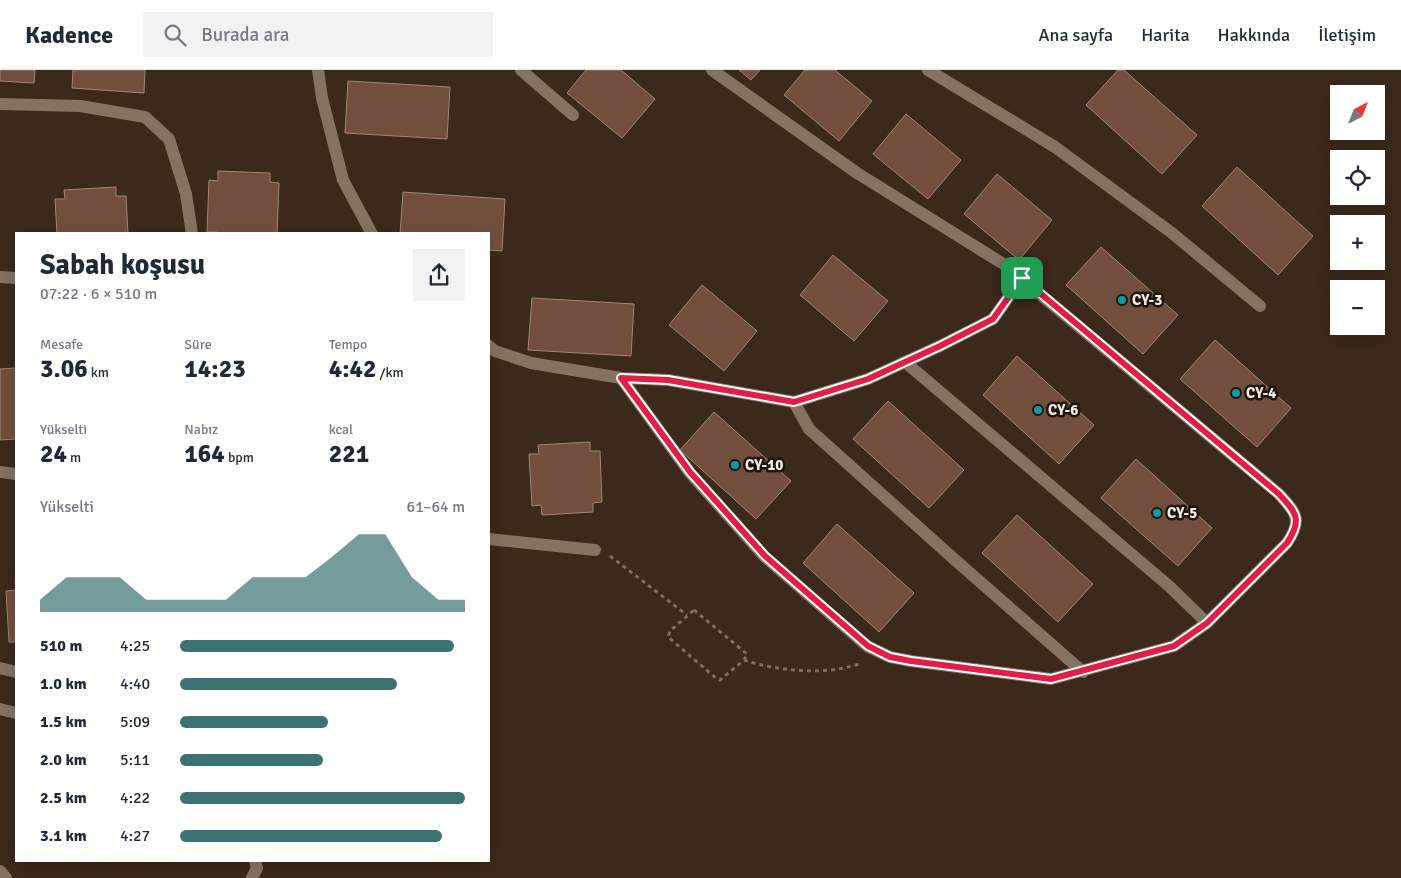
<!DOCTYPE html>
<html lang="tr">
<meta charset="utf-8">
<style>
body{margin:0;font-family:Signika,sans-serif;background:#f2f2f3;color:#1f2937;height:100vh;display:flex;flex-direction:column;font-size:19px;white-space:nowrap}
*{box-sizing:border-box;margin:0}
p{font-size:16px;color:#747a83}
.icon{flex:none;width:28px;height:28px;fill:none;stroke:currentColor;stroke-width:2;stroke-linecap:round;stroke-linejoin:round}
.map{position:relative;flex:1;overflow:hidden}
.side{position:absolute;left:15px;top:162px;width:475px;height:630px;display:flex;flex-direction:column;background:#fff;border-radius:0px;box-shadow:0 5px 20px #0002}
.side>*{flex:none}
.needle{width:32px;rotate:42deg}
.fabs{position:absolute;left:1330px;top:15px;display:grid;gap:10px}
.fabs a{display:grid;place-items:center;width:55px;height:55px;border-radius:0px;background:#fff;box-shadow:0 5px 20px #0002;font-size:25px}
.pin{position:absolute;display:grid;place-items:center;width:42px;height:42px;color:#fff;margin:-21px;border-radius:10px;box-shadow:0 2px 8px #0006}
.round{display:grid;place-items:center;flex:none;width:52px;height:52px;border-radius:0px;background:#f2f2f3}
.headline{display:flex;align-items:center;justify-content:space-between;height:85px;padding:0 25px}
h1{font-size:28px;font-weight:700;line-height:38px}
.figures{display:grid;grid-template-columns:repeat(3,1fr);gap:8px;height:85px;padding:5px 25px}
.figures div{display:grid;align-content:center}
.figures b{font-size:25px;font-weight:700}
.figures small{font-size:14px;font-weight:400}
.figures p{font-size:14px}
.chart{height:140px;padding:10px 25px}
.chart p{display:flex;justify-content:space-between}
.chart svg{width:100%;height:90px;margin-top:5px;fill:#3a7372;opacity:.7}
ul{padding:0 25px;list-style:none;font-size:16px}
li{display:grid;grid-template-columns:80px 60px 1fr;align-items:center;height:38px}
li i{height:12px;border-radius:6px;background:#3a7372}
header{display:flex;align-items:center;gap:30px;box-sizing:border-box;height:70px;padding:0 25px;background:#fff;border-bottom:1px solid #e0e1e3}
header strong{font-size:24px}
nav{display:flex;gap:28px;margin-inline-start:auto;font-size:18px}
.search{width:350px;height:45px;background:#f2f2f3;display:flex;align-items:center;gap:12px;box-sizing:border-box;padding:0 18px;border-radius:0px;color:#747a83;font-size:19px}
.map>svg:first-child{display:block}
.building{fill:#724f3c;stroke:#9f8679}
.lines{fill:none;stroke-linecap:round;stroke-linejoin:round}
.path{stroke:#7e6e61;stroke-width:3;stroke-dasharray:4 4;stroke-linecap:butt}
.minor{stroke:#867261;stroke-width:12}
.route-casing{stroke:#fff;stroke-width:10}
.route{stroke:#e11d48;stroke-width:6}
.culture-dot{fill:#0f9aa8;stroke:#1c140d;stroke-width:2}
.labels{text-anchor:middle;stroke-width:5;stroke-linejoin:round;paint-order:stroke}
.poi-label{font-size:15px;font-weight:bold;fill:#f8ece3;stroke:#1c140d;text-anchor:start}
</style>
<header>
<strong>Kadence</strong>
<div class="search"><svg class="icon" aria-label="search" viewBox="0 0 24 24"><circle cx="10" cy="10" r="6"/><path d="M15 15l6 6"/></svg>Burada ara</div>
<nav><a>Ana sayfa</a><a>Harita</a><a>Hakkında</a><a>İletişim</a></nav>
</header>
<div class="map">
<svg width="1401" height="808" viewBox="0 0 1401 808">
<rect width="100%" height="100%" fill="#3b291a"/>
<g class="building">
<path d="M0,0H35L34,13L0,11Z"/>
<path d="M73,0H145L144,23L72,18Z"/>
<path d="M586,0H621L655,29L622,68L567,23Z"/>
<path d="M739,0H760L751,10Z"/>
<path d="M805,0H835L872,31L839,71L784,25Z"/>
<path d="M1118,0H1124L1197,65L1162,104L1086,35Z"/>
<path d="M348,11L450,17L447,69L345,63Z"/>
<path d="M906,44L961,90L928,129L873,84Z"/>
<path d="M1237,97L1313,166L1278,205L1202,136Z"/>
<path d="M218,101L270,103V112L279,113L277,164H216L217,162H207L209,110L218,111Z"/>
<path d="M997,104L1052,150L1019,190L964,144Z"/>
<path d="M116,117V126H126L128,164H57L55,129H65L64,120Z"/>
<path d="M403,122L505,129L502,181L489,180V164H400Z"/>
<path d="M1101,177L1178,245L1143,284L1066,215Z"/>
<path d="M833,185L888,231L854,271L800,225Z"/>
<path d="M702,215L757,261L724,301L669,255Z"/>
<path d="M532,228L634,234L631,286L528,280Z"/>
<path d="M1215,270L1291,338L1257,377L1180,309Z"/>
<path d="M1017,286L1094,355L1059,394L983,325Z"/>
<path d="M16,298V369L0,370V299Z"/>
<path d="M888,331L964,400L929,438L853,369Z"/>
<path d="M714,342L791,411L756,449L680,380Z"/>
<path d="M590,372V381H600L602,432L593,433V442L542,445L541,435L532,436L529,384H539L538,375Z"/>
<path d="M1136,389L1212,458L1178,496L1101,428Z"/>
<path d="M1017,445L1093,514L1058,552L982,483Z"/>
<path d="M837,454L914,523L879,562L803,493Z"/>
<path d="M15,511H16V572H9L6,521L16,520Z"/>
</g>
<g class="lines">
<g class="path">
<path d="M610,486L687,545"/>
<path d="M694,540L747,584L744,590L720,610L717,609L668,567L670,561Z"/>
<path d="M744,590C776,601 829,606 861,593"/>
</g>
<g class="minor">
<path d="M318,0L322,28L343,110L372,164"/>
<path d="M521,0L573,45"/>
<path d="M712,0L857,103L1005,195L1279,424C1296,443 1303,449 1287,473L1207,553"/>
<path d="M928,0L1055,77L1172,163L1260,236"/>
<path d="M0,34L80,36L145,47L169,69L186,124L192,164"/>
<path d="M0,207L16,208"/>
<path d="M489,276L495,281L531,293L621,308L668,310L794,332L868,309L940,276L993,249L1022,208"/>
<path d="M621,308L690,403L765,487L867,576L890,587L911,591L1051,609L1174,576L1207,553L1169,516L905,292"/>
<path d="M794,332L809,359L954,489L1083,602"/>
<path d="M0,402L16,404"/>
<path d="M489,469L595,480"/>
<path d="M0,598L16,602"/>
<path d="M0,639L16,643"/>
<path d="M0,801L6,808"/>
<path d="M252,808L257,798L255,791"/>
</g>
</g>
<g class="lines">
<g class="route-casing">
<path id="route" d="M1022,208L1279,424C1296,443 1303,449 1287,473L1207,553L1174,576L1051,609L911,591L890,587L868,576L765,486L690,402L621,308L668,310L794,332L868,309L940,276L993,249Z"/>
</g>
<use href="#route" class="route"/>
</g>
<g class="culture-dot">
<circle cx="1122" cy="230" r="5"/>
<circle cx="1236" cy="323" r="5"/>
<circle cx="1038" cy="340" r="5"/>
<circle cx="735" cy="395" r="5"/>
<circle cx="1157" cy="443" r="5"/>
</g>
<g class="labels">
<g class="poi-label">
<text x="1132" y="235">CY-3</text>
<text x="1246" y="328">CY-4</text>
<text x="1048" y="345">CY-6</text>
<text x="745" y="400">CY-10</text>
<text x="1167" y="448">CY-5</text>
</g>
</g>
</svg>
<div class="fabs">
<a><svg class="needle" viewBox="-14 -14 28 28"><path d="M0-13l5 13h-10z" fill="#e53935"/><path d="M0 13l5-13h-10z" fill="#747a83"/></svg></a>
<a><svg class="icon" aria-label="locate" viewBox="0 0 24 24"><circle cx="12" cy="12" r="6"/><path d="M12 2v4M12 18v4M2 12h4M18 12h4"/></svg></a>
<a>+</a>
<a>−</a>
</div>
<div class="pin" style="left:1022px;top:208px;background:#1e9e55"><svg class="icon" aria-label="arrive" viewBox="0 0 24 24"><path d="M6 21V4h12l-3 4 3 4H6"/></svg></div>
<section class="side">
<div class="headline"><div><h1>Sabah koşusu</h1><p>07:22 · 6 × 510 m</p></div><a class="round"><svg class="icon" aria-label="share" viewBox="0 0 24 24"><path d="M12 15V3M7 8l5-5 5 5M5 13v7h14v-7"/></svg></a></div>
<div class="figures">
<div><p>Mesafe</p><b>3.06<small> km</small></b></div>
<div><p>Süre</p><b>14:23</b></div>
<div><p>Tempo</p><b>4:42<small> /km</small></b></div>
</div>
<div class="figures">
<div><p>Yükselti</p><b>24<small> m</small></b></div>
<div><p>Nabız</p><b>164<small> bpm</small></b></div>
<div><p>kcal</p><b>221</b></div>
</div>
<div class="chart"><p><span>Yükselti</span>61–64 m</p>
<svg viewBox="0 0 160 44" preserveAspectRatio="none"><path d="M0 44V38L10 27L20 27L30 27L40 38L50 38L60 38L70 38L80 27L90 27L100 27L110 17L120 6L130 6L140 27L150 38L160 38V44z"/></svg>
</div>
<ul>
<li><b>510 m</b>4:25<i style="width:96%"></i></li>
<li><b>1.0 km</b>4:40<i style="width:76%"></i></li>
<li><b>1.5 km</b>5:09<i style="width:52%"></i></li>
<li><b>2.0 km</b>5:11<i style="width:50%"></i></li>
<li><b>2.5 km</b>4:22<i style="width:100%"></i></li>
<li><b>3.1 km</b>4:27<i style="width:92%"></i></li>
</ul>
</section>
</div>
